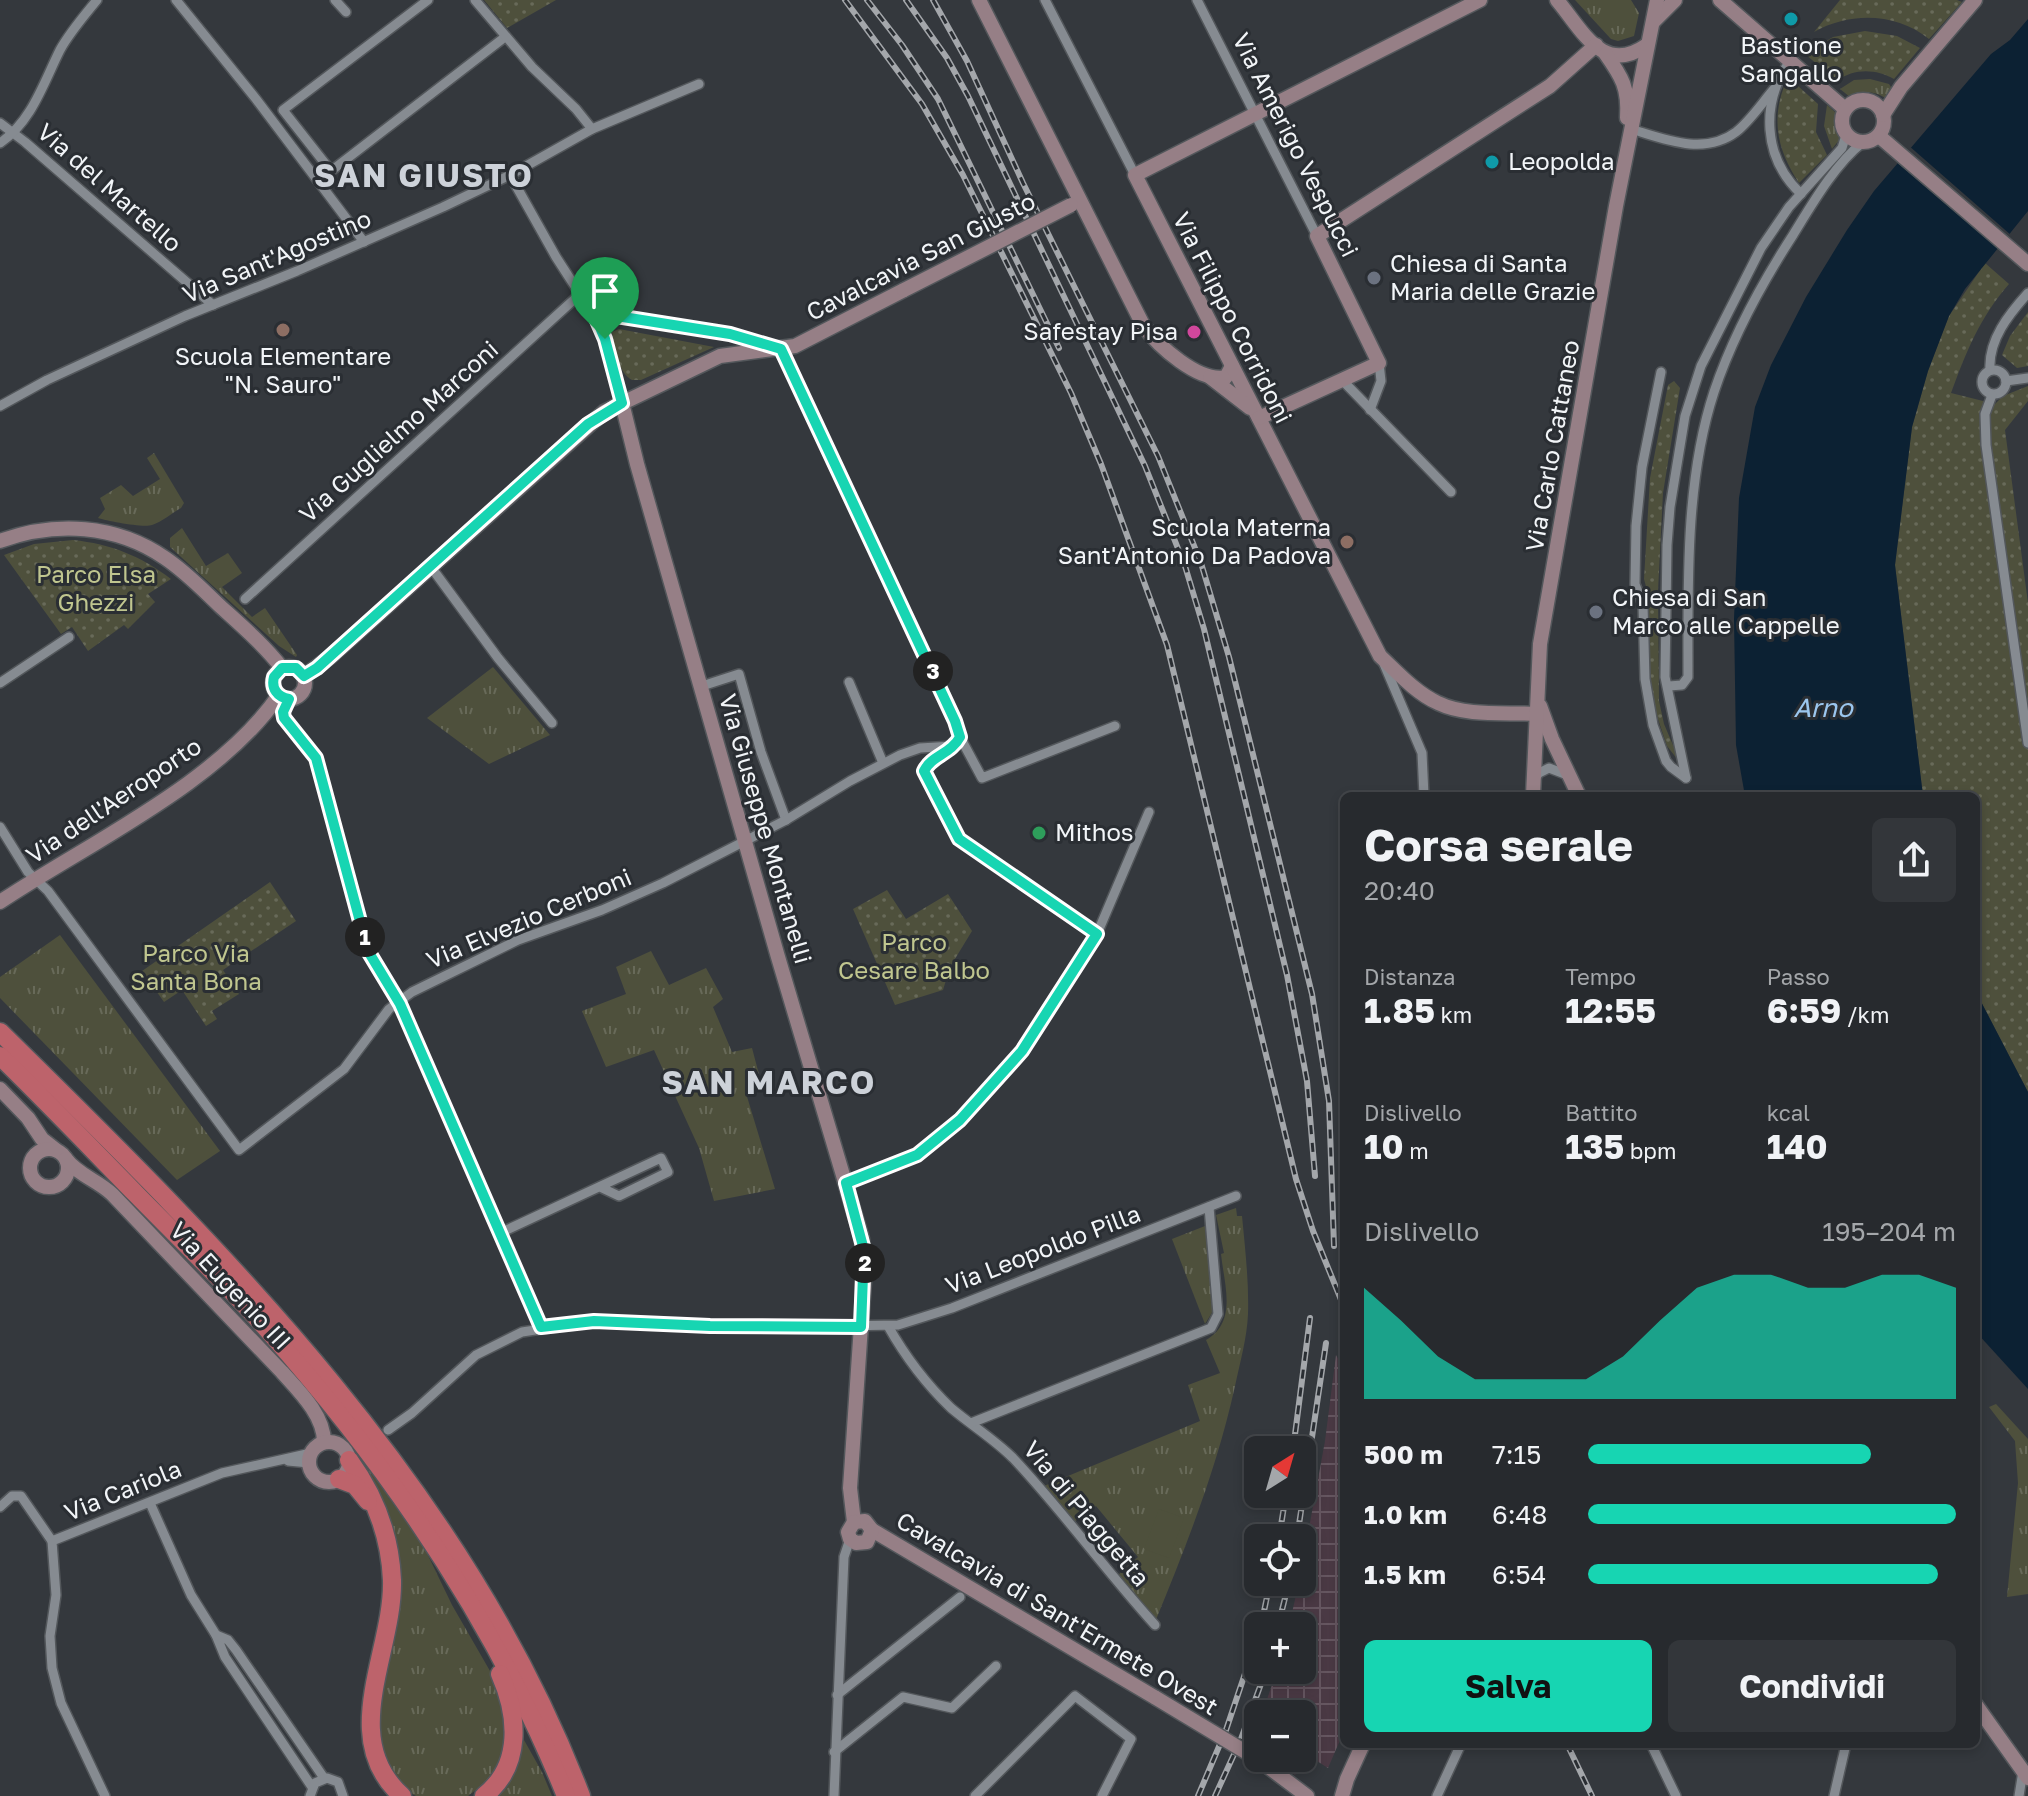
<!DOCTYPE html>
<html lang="it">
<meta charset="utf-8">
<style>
body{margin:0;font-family:"Golos Text",sans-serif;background:#33363a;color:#f1f3f6;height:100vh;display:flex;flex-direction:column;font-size:30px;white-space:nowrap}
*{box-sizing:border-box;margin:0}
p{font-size:26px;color:#a4a7aa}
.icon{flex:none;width:44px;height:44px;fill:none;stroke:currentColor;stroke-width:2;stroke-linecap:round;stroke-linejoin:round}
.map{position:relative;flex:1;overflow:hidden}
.sheet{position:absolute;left:1340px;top:792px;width:640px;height:956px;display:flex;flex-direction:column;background:#272a2e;border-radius:12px;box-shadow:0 4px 12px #0003,0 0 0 2px #43464a}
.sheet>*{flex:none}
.needle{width:52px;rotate:37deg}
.tools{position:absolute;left:1244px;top:1436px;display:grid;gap:16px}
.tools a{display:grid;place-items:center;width:72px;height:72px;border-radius:12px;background:#272a2e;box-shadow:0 4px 12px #0003,0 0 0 2px #43464a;font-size:40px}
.pin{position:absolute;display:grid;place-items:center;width:68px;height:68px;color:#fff;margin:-82px -34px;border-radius:50% 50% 50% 0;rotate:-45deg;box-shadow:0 0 8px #0007}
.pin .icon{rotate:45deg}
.km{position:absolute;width:40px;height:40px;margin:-20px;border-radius:50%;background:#222;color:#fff;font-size:22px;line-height:40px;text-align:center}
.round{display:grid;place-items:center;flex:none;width:84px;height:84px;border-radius:12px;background:#33363a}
.head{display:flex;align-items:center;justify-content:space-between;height:136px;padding:0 24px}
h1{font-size:44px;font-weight:700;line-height:60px}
.metrics{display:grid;grid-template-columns:repeat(3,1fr);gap:12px;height:136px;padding:8px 24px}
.metrics div{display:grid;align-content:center}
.metrics b{font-size:34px;font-weight:700}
.metrics small{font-size:22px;font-weight:400}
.metrics p{font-size:22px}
.chart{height:224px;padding:16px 24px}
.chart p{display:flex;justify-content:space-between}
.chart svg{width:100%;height:144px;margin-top:8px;fill:#17d5b2;opacity:.7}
.action{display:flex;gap:16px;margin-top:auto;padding:16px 24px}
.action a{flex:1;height:92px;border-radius:12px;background:#17d5b2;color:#111;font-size:32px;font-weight:700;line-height:92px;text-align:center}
.action a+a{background:#33363a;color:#f1f3f6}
ul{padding:0 24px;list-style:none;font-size:26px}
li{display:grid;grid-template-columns:128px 96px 1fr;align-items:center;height:60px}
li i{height:20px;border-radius:10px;background:#17d5b2}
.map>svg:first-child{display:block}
.industrial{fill:url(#industrial-grid)}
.grass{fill:url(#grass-tufts)}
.park{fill:url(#park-dots)}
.pitch{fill:#4e503c}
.water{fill:#0c2133}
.pier{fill:#34383d}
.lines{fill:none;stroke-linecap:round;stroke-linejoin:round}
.street-casing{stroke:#53575b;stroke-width:12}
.secondary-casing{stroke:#53575b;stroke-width:17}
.highway-casing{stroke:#53575b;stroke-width:21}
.street{stroke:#868b91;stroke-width:9}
.secondary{stroke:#967f86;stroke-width:14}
.highway{stroke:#bd636b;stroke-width:18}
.rail-casing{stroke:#a4a7ab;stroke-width:6}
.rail{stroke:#2a2e33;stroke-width:3;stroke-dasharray:9;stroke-linecap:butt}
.secondary-bridge-casing{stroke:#53575b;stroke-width:17;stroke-linecap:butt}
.secondary-bridge{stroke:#967f86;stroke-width:14}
.route-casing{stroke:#fff;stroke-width:16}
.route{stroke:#17d5b2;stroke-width:10}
.culture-dot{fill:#0f9aa8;stroke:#2a2e33;stroke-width:3}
.worship-dot{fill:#6b7280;stroke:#2a2e33;stroke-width:3}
.education-dot{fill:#8d6e63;stroke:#2a2e33;stroke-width:3}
.hotel-dot{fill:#d1479c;stroke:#2a2e33;stroke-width:3}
.leisure-dot{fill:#2e9e5b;stroke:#2a2e33;stroke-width:3}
.labels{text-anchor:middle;stroke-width:6;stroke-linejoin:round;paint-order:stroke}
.poi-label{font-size:24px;fill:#f2f5f8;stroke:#2a2e33;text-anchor:start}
.street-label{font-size:24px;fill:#f2f5f8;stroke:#2a2e33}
.park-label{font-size:24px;fill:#c0c68f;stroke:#2a2e33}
.water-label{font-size:26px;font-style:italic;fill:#9bc6ee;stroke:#2a2e33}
.district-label{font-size:32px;font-weight:bold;letter-spacing:2px;fill:#cdd2d9;stroke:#2a2e33}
</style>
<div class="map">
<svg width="2028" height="1796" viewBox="0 0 2028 1796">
<defs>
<pattern id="industrial-grid" width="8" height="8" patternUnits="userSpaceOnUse" patternTransform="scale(2)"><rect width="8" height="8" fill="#4a3944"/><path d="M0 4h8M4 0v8" fill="none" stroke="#655660"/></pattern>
<pattern id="grass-tufts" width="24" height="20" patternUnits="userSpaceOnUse" patternTransform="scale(2)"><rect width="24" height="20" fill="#4e503c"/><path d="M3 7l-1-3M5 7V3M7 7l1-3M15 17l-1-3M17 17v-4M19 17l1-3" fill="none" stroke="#686a59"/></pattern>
<pattern id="park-dots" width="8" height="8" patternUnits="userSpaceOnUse" patternTransform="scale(2)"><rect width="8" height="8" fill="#4e503c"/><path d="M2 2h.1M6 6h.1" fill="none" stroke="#686a59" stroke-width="1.8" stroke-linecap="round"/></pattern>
</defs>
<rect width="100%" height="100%" fill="#34383d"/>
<path class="industrial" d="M1336,1355L1344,1370V1731L1328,1768L1309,1756L1295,1775L1276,1758H1302V1714H1262L1277,1670H1302V1626H1289L1299,1582H1302V1566L1325,1441Z"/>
<g class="grass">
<path d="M1575,0H1631L1639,13L1634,36L1618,41L1611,39Z"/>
<path d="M1870,79L1889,84L1893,90L1887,99C1875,91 1862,89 1850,97L1840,89L1854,80Z"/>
<path d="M1827,105L1836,113L1835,125L1840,139L1832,149L1824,126Z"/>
<path d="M154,453L184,503L181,508C172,513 162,522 152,525C143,528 108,521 98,518L105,509L100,498L121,485L133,496L160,479L147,458Z"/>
<path d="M182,528L206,566L228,553L242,573L222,587L252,617L265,608L297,655L296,657L279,646L170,547V538Z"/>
<path d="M493,667L550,735L489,764L427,718Z"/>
<path d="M60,935L220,1151L177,1180L0,998V977Z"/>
<path d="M651,951L669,985L706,968L723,999L713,1007L732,1052L752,1048L761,1082L745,1090L775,1189L714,1201L699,1148L654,1050L606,1067L582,1011L626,994L616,967Z"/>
<path d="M1236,1208L1237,1216H1242C1245,1248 1249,1281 1248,1314C1247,1338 1240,1362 1235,1386C1217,1468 1187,1544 1155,1622L1116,1577L1138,1557L1096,1506L1074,1522L1044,1486L1200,1421L1188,1385L1220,1373L1206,1340C1238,1322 1224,1284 1221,1254L1224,1253L1216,1215Z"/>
<path d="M1205,1226L1213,1311L1205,1324L1172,1239Z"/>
<path d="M1996,1404L2028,1439V1594L2007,1597L2018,1483L2015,1441L1989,1407Z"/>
<path d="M359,1456L423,1545L452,1605L490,1671L500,1699L506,1722L505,1748L490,1779L468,1796H416L400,1787L390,1776L375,1723L394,1626L369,1474Z"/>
<path d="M524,1740L542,1772L552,1796H495Z"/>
</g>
<g class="park">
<path d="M484,0H556L507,28Z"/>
<path d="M1840,0H1957L1962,2L1929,39C1896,12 1849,12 1814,32Z"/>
<path d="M1865,31L1897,36L1920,48L1894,79C1876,69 1854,68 1837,81L1805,54L1833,37Z"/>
<path d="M1788,77L1818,104L1816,132L1827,155L1799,183C1776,148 1770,116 1788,77Z"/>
<path d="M1985,263L2009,284C1980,317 1966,352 1951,393L1995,404L2003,396L2028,386V401L2005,430L2028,603V1092L1976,992V796H1923L1895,565L1912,427L1928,371L1949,316Z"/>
<path d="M2028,312V366L2017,368L2002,355L2010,336Z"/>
<path d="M619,329L714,347L641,380H632C618,373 614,347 612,332Z"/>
<path d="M1674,381L1680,388L1663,493L1658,591L1659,701L1664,724L1681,764L1667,746L1649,692V598L1644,579L1650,478L1668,385Z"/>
<path d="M73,540C111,544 141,556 171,579L148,594L155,602L128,629L124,625L88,651L72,627L61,634L4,555L34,544Z"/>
<path d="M270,882L296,921L223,970L239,994L212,1011L217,1019L206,1026L182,990L164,1002L142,971Z"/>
<path d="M887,890L906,919L948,894L972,931L950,967L943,990L895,1005L853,909Z"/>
</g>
<path class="pitch" d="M1159,1509L1184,1518L1169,1558L1144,1549Z"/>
<g class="water">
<path d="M2028,19V211L1965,289L1949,316L1928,371L1912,427L1895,565L1923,796H1745L1736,745L1734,619L1739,498L1755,407L1771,365L1806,297L1847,230L1874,191L1991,54L2010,40Z"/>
<path d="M1976,992L2028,1092V1389L1976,1332Z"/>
</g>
<path class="pier" d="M1908,145L2012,236L2000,250L1895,161Z"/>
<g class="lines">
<g class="street-casing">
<g id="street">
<path d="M176,0L256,99L364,242"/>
<path d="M335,0L346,12"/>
<path d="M428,0L283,110L331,171L505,37"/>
<path d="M475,0L532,67L576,109L592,129"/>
<path d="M1045,0L1135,175"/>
<path d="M1197,0L1317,236"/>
<path d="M1790,61C1760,103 1763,158 1801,194"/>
<path d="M0,123L25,142L213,305"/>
<path d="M1631,129C1664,139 1704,156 1736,132C1750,121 1762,103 1774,89"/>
<path d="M0,143C32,121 43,84 60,50C70,32 84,16 97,0"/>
<path d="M510,175L556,257L598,322L622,403"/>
<path d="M595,316L604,314L730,334L781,349L945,697L960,737L982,778L1115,726"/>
<circle cx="1994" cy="382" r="12"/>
<path d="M1990,370C1988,340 2009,314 2028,293"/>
<path d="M1661,372L1642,467L1636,526L1635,584L1643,605L1645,679L1653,725L1666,761L1671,767L1686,778"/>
<path d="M1343,381L1451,492"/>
<path d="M2006,381L2028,378"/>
<path d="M1992,395L1985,414L1986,445L2028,743"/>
<path d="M0,406L47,380L185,316L297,271L443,207L510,175L592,129L699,84"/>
<path d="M1370,410L1381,381L1379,363"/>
<path d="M431,567L498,658L552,723"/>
<path d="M245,599L579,295"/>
<path d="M1384,664L1422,753L1424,796"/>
<path d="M849,682L883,763"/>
<path d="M0,683L69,637"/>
<path d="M702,686L739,674L761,752L786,820"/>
<path d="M1669,686L1682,685L1688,677C1688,585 1685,480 1714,392C1732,338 1762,283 1793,235C1811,206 1835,164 1862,143"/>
<path d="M289,699L283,712L284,718L315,755L368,951L400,1004L541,1327"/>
<path d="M953,746C944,756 929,759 924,771L959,839L1097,934"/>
<path d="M1535,778L1539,773L1549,768L1570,776"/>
<path d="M1686,778L1665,677L1667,545L1670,507L1685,416L1701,366L1761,248L1789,207L1842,148L1846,135"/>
<path d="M0,827L28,872L48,891L239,1150L344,1069L389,1009L412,992L518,940L602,910L663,883L786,820L850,781L900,755L920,748L953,746L960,737"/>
<path d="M846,1183L907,1160L924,1151L986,1093L1022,1051L1097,934L1149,812"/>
<path d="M500,1233L661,1158L668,1172L619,1196L600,1187"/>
<path d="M888,1326C905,1356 926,1384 951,1408C971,1425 994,1439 1013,1458C1063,1511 1106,1571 1155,1625"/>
<path d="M971,1423L1211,1328L1218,1314L1209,1207"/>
<path d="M388,1430L412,1413L476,1355L522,1332L594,1321L780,1327L898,1325L952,1308L1236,1196"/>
<path d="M288,1461L309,1463"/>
<path d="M150,1503L191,1595L216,1635L225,1657L312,1787"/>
<path d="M0,1507L12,1496H21L52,1541"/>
<path d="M216,1635L228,1640L236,1650L324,1778"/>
<path d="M837,1695L960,1597"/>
<path d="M1651,1744L1676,1796"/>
<path d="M834,1752L903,1697L952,1708L996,1666"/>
<path d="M105,1796L61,1703L52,1668L50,1636L56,1595L52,1541L222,1473L311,1453"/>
<path d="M310,1796L315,1783L327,1778L338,1782L343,1796"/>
<path d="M834,1796L844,1557L850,1539"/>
<path d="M975,1796L1075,1696L1131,1739L1102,1796"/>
<path d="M1437,1796L1461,1744"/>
<path d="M1834,1796L1846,1744"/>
<path d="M2019,1796L2023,1771"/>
</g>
</g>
<g class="secondary-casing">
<g id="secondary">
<path d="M979,0L1143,325C1158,346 1199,383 1226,377L1232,366"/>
<path d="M1480,0L1135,175L1380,656C1398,673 1416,693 1438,703C1467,717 1506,712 1537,714"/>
<path d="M1557,0C1583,31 1603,76 1647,45"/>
<path d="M1720,0L1845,109"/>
<path d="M1654,21L1675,0"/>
<path d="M1605,53C1622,77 1629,88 1627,118"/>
<circle cx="1863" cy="121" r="21"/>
<path d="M1883,115L1901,87L1975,0"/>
<path d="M1879,136L2028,264"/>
<path d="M1210,377L1250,408"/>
<path d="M622,403L637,464L778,957L862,1239L864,1281L850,1488L854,1522"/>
<path d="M1259,418L1379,363L1317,236L1550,86L1596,45"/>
<path d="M0,541C55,521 116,524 165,558C186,572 203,590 221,607C242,626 264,645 282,668"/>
<circle cx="289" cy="683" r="16"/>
<path d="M304,676L330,657L604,412L720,356L795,346L904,290"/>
<path d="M1540,706L1552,739L1579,796"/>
<path d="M1533,796L1540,644L1616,206L1657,0"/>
<path d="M0,902C87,844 220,782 279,695"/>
<path d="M0,1089L28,1118L42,1139L56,1150"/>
<circle cx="49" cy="1168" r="19"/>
<path d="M66,1159C78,1175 97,1180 112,1194L282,1372C299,1391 324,1415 324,1442"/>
<circle cx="329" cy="1462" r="20"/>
<path d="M854,1522L865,1521L872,1530L1156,1698"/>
<path d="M854,1522L848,1532L850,1539L856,1543L867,1542L872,1530"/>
<path d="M1976,1705L2028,1778"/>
<path d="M1259,1760L1307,1796"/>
<path d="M1342,1796L1347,1779L1363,1744"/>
</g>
</g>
<g class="highway-casing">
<g id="highway">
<path d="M0,1032C228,1256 465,1491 581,1796"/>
<path d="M0,1056C46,1101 91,1148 136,1194C180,1239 225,1282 267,1329C391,1468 496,1622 566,1796"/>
<path d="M349,1460C375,1496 390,1534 392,1580C394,1651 337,1738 402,1796"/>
<path d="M339,1479L355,1485L368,1501"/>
<path d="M484,1796C523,1765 518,1715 500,1674"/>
</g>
</g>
<use href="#street" class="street"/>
<use href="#secondary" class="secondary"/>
<use href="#highway" class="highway"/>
<g class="rail-casing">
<g id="rail">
<path d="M845,0L922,104L963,175L1071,393L1101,464L1167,645L1296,1179L1313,1231L1344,1307"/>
<path d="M867,0L902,45L938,99L1059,348"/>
<path d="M906,0L947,58L968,96L1145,466L1185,566L1204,629L1287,975L1307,1081L1315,1176"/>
<path d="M933,0L967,61L1023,183L1158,456L1201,563L1229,657L1312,994L1329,1101L1334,1246"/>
<path d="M1293,1450L1310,1318"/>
<path d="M1279,1538L1286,1494"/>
<path d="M1297,1538L1326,1343"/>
<path d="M1261,1626L1270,1582"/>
<path d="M1278,1626L1289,1582"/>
<path d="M1567,1744L1592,1796"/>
<path d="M1198,1796L1226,1730L1258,1635"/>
<path d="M1215,1796L1241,1739L1266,1670"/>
</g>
</g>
<use href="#rail" class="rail"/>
<g class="secondary-bridge-casing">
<g id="secondary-bridge">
<path d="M904,290L1071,205"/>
<path d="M1156,1698L1259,1760"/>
</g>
</g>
<use href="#secondary-bridge" class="secondary-bridge"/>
</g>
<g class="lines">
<g class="route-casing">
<path id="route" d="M604,314L730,334L781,349L955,721L960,737C951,754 932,755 924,771L959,839L1097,934L1022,1051L960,1120L917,1155L846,1183L864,1250L861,1327L710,1326L594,1321L541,1327L400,1004L368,951L316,758L284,718L283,712L289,699C277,697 271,688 274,677L282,668H296L304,676L317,668L588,424L622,403L605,339L595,316Z"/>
</g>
<use href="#route" class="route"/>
</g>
<g class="culture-dot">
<circle cx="1791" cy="19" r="8"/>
<circle cx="1492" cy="162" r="8"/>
</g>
<g class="worship-dot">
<circle cx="1374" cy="278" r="8"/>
<circle cx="1596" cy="612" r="8"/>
</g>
<g class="education-dot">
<circle cx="283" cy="330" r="8"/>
<circle cx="1347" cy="542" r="8"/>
</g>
<circle class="hotel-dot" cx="1194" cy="332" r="8"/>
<circle class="leisure-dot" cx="1039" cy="833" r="8"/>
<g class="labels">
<g class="poi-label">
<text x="1791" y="54" text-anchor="middle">Bastione<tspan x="1791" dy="28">Sangallo</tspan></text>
<text x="1508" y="170">Leopolda</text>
<text x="1390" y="272">Chiesa di Santa<tspan x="1390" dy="28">Maria delle Grazie</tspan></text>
<text x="1178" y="340" text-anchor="end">Safestay Pisa</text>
<text x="283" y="365" text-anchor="middle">Scuola Elementare<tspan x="283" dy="28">"N. Sauro"</tspan></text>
<text x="1331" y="536" text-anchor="end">Scuola Materna<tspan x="1331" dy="28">Sant'Antonio Da Padova</tspan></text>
<text x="1612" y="606">Chiesa di San<tspan x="1612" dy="28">Marco alle Cappelle</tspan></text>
<text x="1055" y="841">Mithos</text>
</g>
<g class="street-label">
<text transform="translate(1295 145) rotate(63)" y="8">Via Amerigo Vespucci</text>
<text transform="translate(109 188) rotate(41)" y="8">Via del Martello</text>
<text transform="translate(277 257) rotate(-23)" y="8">Via Sant'Agostino</text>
<text transform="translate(921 257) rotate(-27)" y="8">Cavalcavia San Giusto</text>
<text transform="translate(1232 318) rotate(63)" y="8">Via Filippo Corridoni</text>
<text transform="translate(399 432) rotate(-42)" y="8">Via Guglielmo Marconi</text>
<text transform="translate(1553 446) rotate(-80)" y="8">Via Carlo Cattaneo</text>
<text transform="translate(114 801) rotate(-34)" y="8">Via dell'Aeroporto</text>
<text transform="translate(765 829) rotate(74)" y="8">Via Giuseppe Montanelli</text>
<text transform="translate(529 919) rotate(-23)" y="8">Via Elvezio Cerboni</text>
<text transform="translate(1043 1250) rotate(-21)" y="8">Via Leopoldo Pilla</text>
<text transform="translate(230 1286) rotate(47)" y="8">Via Eugenio III</text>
<text transform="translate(123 1491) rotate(-22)" y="8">Via Cariola</text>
<text transform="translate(1086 1514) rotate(50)" y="8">Via di Piaggetta</text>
<text transform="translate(1057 1614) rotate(31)" y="8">Cavalcavia di Sant'Ermete Ovest</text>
</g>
<g class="park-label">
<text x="96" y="583">Parco Elsa<tspan x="96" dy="28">Ghezzi</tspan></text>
<text x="914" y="951">Parco<tspan x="914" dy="28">Cesare Balbo</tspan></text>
<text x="196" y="962">Parco Via<tspan x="196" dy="28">Santa Bona</tspan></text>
</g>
<g class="water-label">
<text x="1823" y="717">Arno</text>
</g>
<g class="district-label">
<text x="424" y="187">SAN GIUSTO</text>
<text x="769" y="1094">SAN MARCO</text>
</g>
</g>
</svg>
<div class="tools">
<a><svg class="needle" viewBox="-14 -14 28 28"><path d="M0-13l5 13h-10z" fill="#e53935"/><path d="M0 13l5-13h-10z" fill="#a4a7aa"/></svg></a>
<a><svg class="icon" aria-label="locate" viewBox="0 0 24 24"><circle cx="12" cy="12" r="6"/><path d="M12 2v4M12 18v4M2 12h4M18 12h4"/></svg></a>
<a>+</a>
<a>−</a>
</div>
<div class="pin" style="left:605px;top:339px;background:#1e9e55"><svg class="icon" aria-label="arrive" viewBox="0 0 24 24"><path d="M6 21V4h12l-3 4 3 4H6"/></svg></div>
<b class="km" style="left:365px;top:937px">1</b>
<b class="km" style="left:865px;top:1263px">2</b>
<b class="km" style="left:933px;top:671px">3</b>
<section class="sheet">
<div class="head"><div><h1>Corsa serale</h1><p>20:40</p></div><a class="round"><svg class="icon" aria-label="share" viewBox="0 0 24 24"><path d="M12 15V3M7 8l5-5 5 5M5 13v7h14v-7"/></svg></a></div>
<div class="metrics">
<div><p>Distanza</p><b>1.85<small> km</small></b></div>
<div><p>Tempo</p><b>12:55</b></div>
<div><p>Passo</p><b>6:59<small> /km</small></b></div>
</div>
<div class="metrics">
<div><p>Dislivello</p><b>10<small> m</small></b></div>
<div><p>Battito</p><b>135<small> bpm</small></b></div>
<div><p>kcal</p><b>140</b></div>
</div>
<div class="chart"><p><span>Dislivello</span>195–204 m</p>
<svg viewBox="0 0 160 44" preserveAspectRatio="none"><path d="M0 44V10L10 20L20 31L30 38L40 38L50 38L60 38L70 31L80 20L90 10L100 6L110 6L120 10L130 10L140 6L150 6L160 10V44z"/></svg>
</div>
<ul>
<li><b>500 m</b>7:15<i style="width:77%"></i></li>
<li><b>1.0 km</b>6:48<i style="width:100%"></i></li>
<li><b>1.5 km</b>6:54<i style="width:95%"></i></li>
</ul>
<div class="action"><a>Salva</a><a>Condividi</a></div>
</section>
</div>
